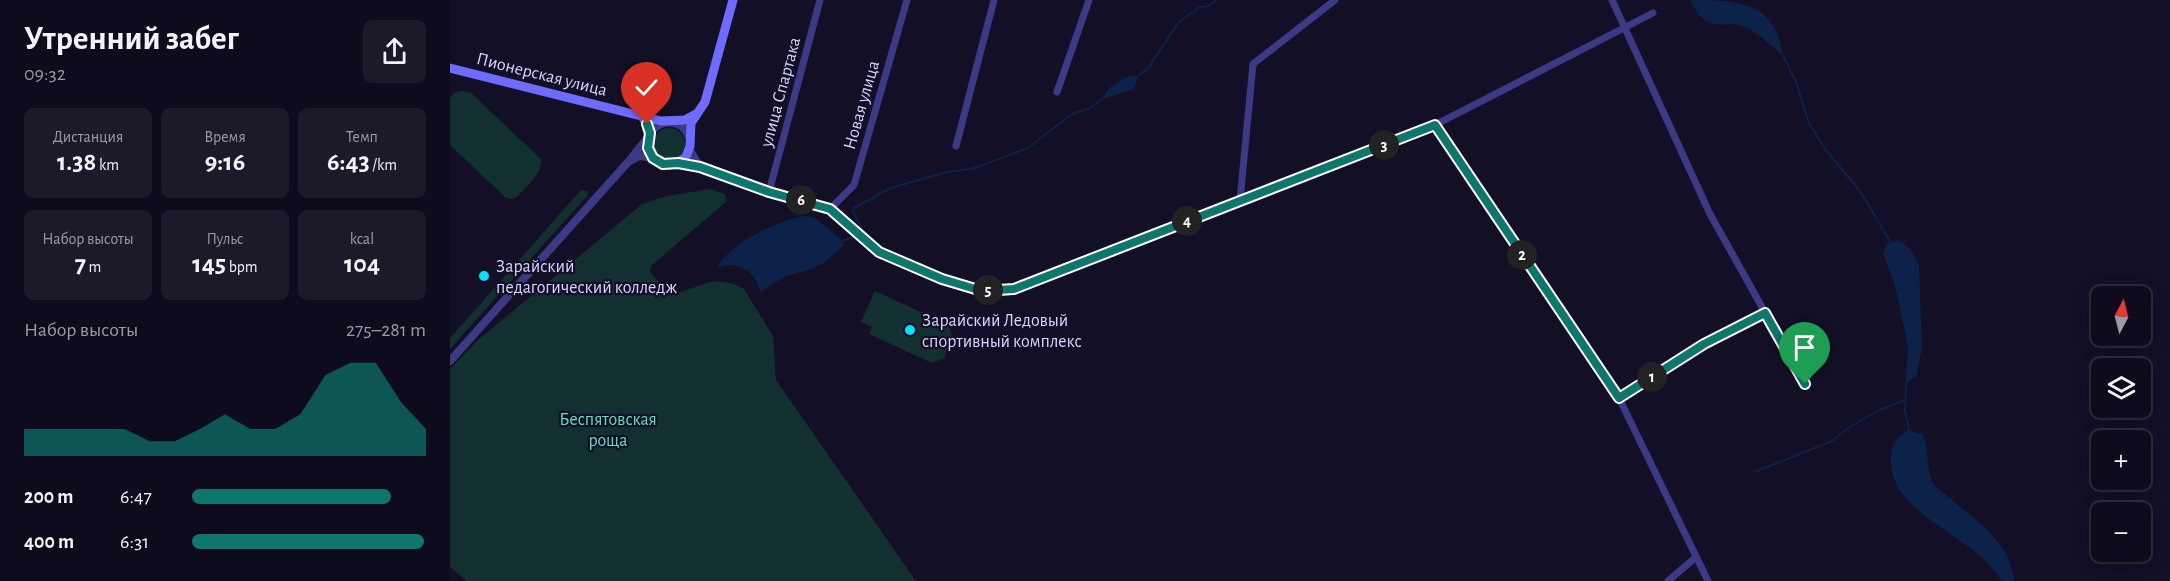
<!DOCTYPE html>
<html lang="ru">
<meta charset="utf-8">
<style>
body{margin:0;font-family:"Alegreya Sans",sans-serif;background:#1c1929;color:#f1f3f6;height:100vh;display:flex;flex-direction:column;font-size:22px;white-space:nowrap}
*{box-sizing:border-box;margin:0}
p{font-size:20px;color:#9b9ba3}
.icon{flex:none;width:33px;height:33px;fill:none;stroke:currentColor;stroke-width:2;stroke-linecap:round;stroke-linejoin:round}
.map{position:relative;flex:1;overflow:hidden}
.sheet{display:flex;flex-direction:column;background:#0e0b1c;width:450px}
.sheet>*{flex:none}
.needle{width:39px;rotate:7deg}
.tools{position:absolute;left:1641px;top:286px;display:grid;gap:12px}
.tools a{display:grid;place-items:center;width:60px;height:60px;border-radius:9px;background:#0e0b1c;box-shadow:0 3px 15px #0003,0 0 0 2px #2e2b3b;font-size:30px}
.pin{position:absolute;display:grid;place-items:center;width:51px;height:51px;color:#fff;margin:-62px -26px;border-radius:50% 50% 50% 0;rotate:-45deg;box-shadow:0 0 6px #0007}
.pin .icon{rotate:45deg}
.km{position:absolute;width:30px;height:30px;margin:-15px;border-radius:50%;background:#222;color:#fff;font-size:16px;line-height:30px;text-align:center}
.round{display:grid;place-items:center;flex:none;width:63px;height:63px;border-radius:9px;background:#1c1929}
.summary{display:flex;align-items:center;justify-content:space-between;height:102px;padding:0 24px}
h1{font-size:33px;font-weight:700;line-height:45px}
.figures{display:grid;grid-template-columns:repeat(3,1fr);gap:9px;height:102px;padding:6px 24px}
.figures div{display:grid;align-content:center;border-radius:9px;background:#1c1929;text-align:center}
.figures b{font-size:26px;font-weight:700}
.figures small{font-size:16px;font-weight:400}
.figures p{font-size:16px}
.chart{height:168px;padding:12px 24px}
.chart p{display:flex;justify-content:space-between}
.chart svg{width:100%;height:108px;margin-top:6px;fill:#0f766e;opacity:.7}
ul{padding:0 24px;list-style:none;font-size:20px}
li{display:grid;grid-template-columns:96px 72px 1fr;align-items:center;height:45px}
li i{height:15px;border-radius:8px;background:#0f766e}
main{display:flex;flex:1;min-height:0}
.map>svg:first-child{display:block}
.green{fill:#12302f}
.water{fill:#0c2248}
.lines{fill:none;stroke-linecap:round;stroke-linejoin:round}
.stream{stroke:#0c2248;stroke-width:2}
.minor{stroke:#3d3a85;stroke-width:7}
.tertiary{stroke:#3d3a85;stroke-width:8}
.secondary{stroke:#6f6bff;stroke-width:9}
.route-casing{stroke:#fff;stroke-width:12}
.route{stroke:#0f766e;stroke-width:8}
.poi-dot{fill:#00e5ff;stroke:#130f26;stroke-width:2}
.labels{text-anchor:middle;stroke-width:4.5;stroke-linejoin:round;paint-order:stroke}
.street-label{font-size:18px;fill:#d9d4ff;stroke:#130f26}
.poi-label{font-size:18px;fill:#d9d4ff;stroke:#130f26;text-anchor:start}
.park-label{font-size:18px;fill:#5fe0c0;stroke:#130f26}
</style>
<main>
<section class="sheet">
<div class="summary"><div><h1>Утренний забег</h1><p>09:32</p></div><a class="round"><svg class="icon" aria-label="share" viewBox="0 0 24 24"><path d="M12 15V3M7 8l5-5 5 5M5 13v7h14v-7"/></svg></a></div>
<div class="figures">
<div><p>Дистанция</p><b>1.38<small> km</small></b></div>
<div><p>Время</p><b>9:16</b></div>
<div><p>Темп</p><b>6:43<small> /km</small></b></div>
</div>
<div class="figures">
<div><p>Набор высоты</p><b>7<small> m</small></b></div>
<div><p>Пульс</p><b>145<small> bpm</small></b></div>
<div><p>kcal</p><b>104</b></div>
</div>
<div class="chart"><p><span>Набор высоты</span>275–281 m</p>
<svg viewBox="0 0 160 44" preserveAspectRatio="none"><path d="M0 44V33L10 33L20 33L30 33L40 33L50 38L60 38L70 33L80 27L90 33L100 33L110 27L120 11L130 6L140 6L150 22L160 33V44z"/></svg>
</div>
<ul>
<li><b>200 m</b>6:47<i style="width:85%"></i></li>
<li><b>400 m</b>6:31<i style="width:99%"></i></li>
</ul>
</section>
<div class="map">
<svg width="1720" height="581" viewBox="0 0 1720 581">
<rect width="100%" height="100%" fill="#130f26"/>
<g class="green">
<path d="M13,91L21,93L91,159C93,173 76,187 67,197L62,199L55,197L0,145V98L5,92Z"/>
<circle cx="219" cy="144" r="16"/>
<path d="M260,189L275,194L276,202L202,265L200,272L219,292L228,293L263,281L281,283L294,289L323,336L326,380L466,581H17L0,567V369L27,341L192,204L217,196Z"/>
<path d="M131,190L138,191L137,196L0,349V338Z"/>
<path d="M425,291L499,325L502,335L494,358L482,363L419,334L422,327L411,322Z"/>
</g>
<g class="water">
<path d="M1240,0C1286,0 1325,0 1333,55C1322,47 1311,35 1299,29C1273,15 1260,41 1240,0Z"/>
<path d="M679,76H688L685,87L679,91L652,99L659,88Z"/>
<path d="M353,216L364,217L393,241V246L372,264L362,269L336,276L310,292C306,269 287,260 266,268C283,241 323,223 353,216Z"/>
<path d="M1447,240C1459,245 1463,253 1469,265L1472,348L1466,377L1456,383L1458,346L1445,286L1433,253L1437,244Z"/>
<path d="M1459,430L1472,434C1480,450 1475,469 1484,484C1488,489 1496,495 1501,499C1531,525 1557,539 1565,581H1552C1544,569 1535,560 1524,551C1494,526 1439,503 1441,459C1441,443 1446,438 1459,430Z"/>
</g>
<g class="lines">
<g class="stream">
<path d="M1333,55L1346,82L1359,123L1374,148L1410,191L1441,243"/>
<path d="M688,76L699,67L729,22L750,7L759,6L766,0"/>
<path d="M393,241L412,233V228L403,212L404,208L441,188L493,173L525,168L578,148L622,114L640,108L652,99"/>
<path d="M1456,383L1455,411L1459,430"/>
<path d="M1305,472L1382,441L1400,427L1427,411L1455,400"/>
</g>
<g class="minor">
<path d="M1162,0L1260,214L1355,384"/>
<path d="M607,92L639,0"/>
<path d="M985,125L1169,398L1258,581"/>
<path d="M506,146L544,0"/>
<path d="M240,149L250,167"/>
<path d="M229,163C259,171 287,182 317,192C337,198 360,200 380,209L429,252L492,279L533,291L564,289L985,125L1203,13"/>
<path d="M319,192L370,0"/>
<path d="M790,200L803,64L885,0"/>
<path d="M380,209L404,185L457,0"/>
<path d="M1169,398L1254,344L1315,313"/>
<path d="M1218,581L1245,558"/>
</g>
<g class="tertiary">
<path d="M200,133C211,118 232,119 239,137"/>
<path d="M180,161L190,156L203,158"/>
<path d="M0,361L179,161L199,136"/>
</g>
<g class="secondary">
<path d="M0,68L211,121L235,120L246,114"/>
<path d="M192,116L200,130L198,148L203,158L219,165L225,164L236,157L240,146L241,123L255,102L283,0"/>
</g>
</g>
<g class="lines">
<g class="route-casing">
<path id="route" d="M197,124L200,133L198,148L203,158L213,164L228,163L250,167L319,192L380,209L429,252L492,279L532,291L564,289L985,125L1169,398L1254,344L1315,313L1355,384"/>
</g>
<use href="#route" class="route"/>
</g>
<g class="poi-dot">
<circle cx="34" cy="276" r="6"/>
<circle cx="460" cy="330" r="6"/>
</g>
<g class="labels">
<g class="street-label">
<text transform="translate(92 74) rotate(14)" y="6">Пионерская улица</text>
<text transform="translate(330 92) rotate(-75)" y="6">улица Спартака</text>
<text transform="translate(411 105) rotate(-74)" y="6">Новая улица</text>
</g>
<g class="poi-label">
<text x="46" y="272">Зарайский<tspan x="46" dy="21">педагогический колледж</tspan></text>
<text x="472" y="326">Зарайский Ледовый<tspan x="472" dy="21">спортивный комплекс</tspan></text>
</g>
<g class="park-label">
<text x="158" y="425">Беспятовская<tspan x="158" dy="21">роща</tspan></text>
</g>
</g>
</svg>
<div class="tools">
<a><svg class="needle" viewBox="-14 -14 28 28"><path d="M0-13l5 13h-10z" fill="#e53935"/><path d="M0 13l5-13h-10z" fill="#9b9ba3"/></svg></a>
<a><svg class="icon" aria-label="layers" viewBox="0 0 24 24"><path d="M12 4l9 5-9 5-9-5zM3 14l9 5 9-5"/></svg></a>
<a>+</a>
<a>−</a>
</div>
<div class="pin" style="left:1355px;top:384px;background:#1e9e55"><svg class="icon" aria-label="arrive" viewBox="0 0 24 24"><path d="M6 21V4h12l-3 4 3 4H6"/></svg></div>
<div class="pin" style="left:197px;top:124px;background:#d93025"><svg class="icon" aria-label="check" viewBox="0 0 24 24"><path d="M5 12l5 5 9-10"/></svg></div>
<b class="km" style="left:1202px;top:377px">1</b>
<b class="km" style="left:1072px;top:255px">2</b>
<b class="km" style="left:934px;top:145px">3</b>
<b class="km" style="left:737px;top:221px">4</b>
<b class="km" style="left:538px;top:290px">5</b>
<b class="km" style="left:351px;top:200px">6</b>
</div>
</main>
